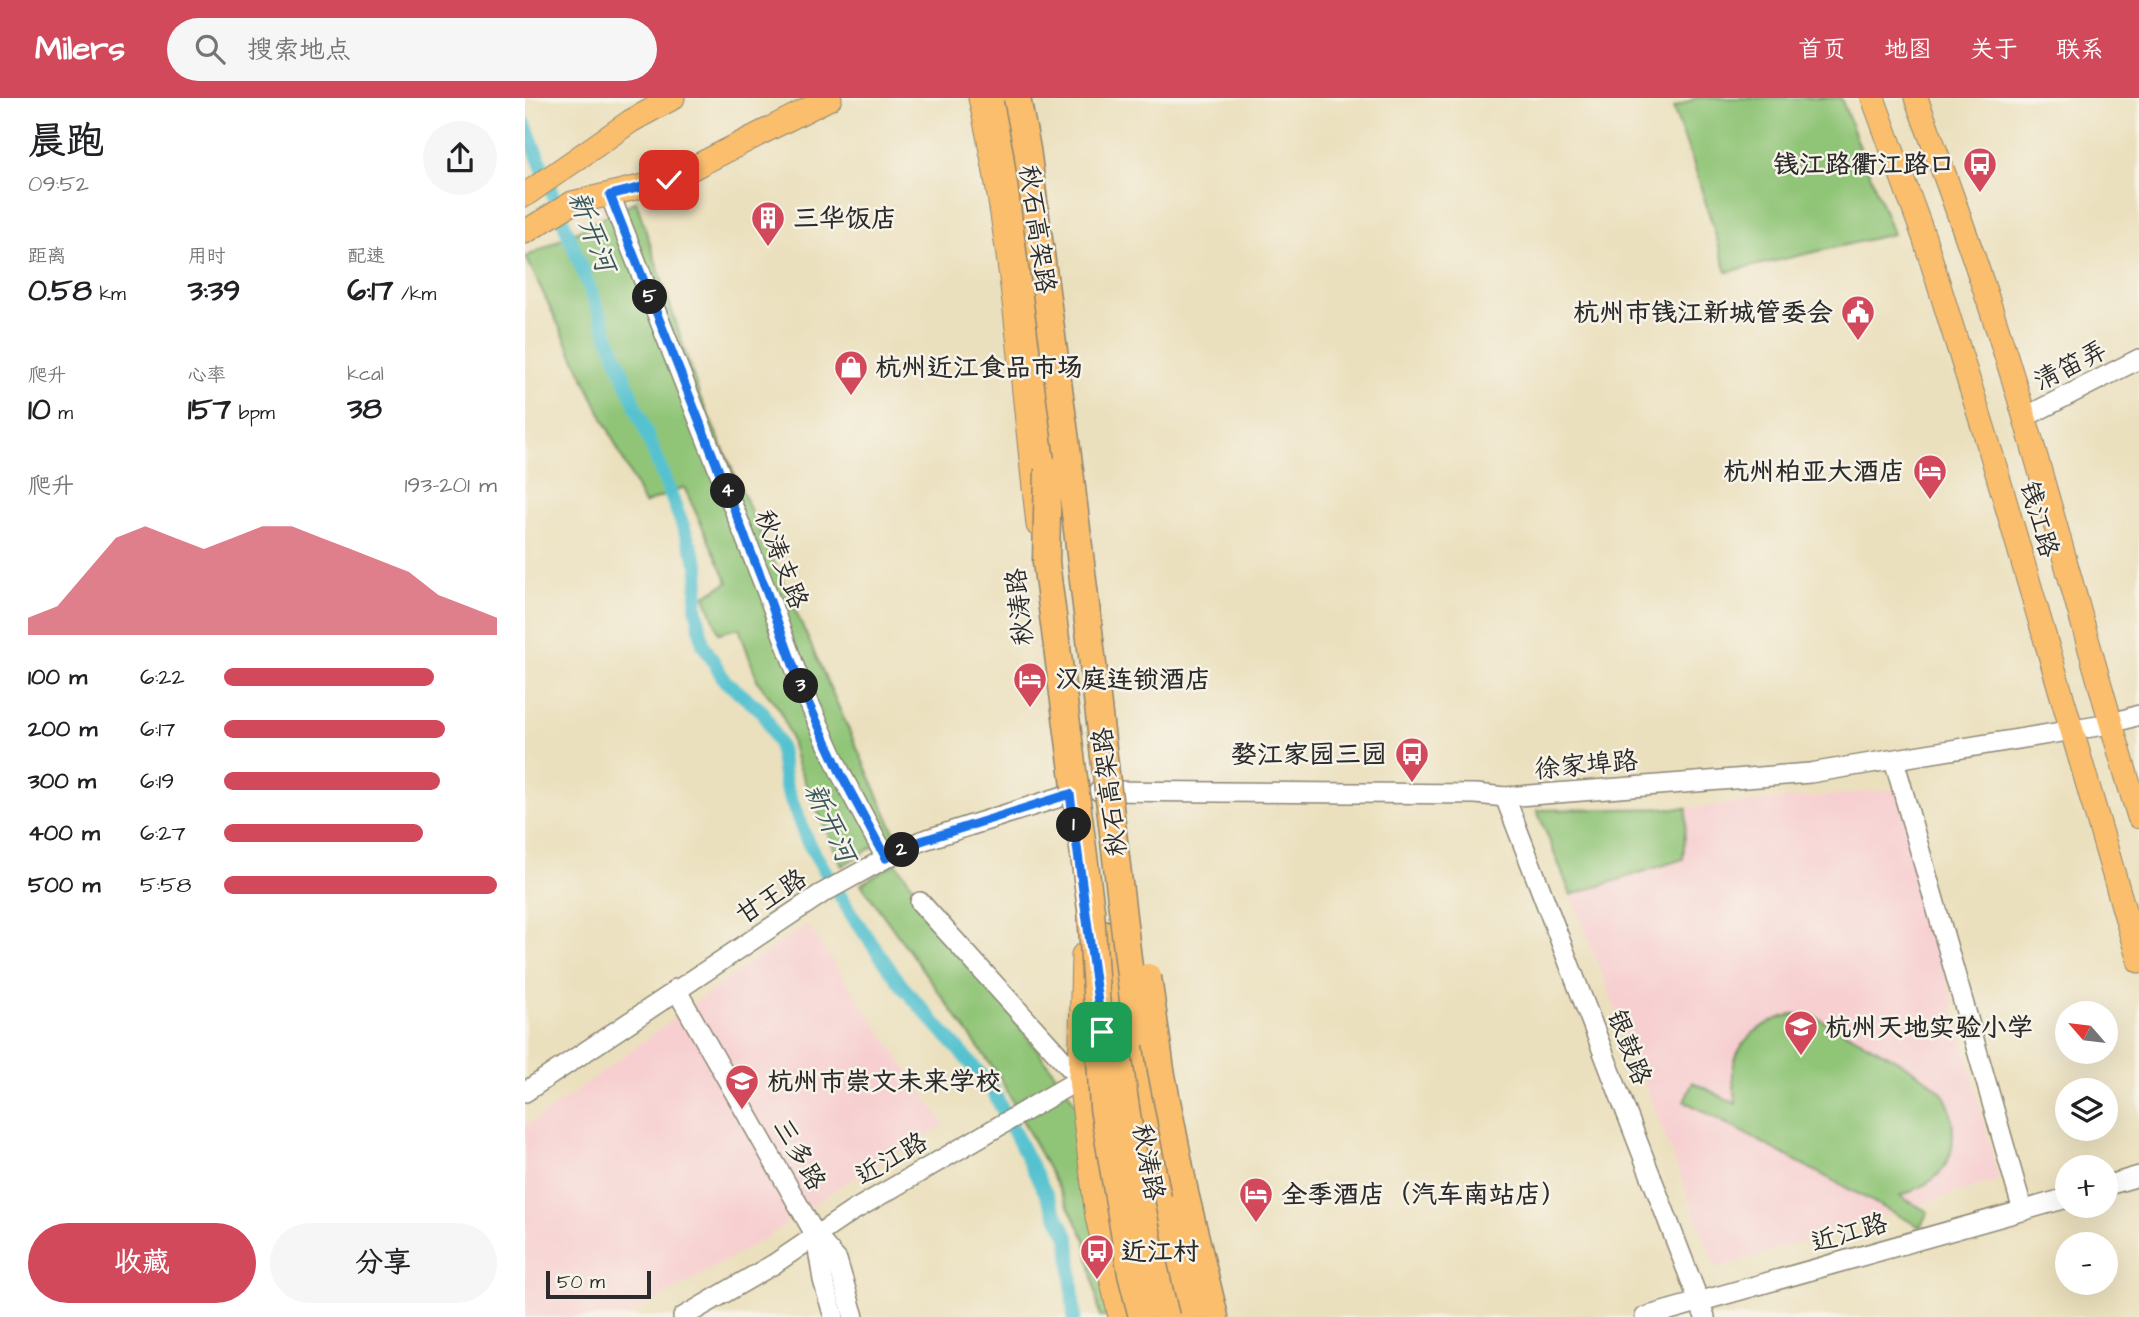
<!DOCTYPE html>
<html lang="zh">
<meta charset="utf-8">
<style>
body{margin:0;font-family:"Architects Daughter","LXGW WenKai TC",sans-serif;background:#f6f6f6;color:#202124;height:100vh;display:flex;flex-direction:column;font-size:26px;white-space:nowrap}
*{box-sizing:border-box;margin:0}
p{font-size:23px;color:#757577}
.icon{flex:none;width:38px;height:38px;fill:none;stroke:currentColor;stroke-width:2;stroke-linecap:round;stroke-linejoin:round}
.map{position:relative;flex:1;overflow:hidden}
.side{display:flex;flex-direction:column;background:#fff;width:525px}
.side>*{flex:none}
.needle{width:46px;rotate:298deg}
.fabs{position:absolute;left:1530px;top:903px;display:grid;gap:14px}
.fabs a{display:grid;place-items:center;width:63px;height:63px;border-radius:50%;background:#fff;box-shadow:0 7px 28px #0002;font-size:35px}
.scale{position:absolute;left:21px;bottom:18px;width:105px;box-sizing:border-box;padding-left:7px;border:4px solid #2b2b2b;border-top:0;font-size:19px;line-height:24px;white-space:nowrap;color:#2b2b2b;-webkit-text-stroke:5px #f7f3e8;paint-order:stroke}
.pin{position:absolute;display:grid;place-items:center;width:60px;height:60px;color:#fff;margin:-30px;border-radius:14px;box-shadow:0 4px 10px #0006}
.km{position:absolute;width:35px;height:35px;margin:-18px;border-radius:50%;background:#222;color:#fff;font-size:19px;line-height:35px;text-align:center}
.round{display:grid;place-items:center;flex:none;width:74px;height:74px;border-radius:37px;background:#f6f6f6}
.headline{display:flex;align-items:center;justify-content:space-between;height:119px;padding:0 28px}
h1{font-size:38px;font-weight:700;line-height:52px}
.metrics{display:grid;grid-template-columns:repeat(3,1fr);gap:10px;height:119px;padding:7px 28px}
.metrics div{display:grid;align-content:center}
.metrics b{font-size:30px;font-weight:700}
.metrics small{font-size:19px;font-weight:400}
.metrics p{font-size:19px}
.chart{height:196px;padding:14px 28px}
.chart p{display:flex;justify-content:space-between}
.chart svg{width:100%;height:126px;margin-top:7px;fill:#d1495b;opacity:.7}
.action{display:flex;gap:14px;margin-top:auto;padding:14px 28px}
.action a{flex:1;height:80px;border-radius:42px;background:#d1495b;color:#fff;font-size:28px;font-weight:700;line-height:80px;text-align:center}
.action a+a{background:#f6f6f6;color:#202124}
ul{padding:0 28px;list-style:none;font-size:23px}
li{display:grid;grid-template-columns:112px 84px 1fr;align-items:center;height:52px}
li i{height:18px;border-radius:9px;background:#d1495b}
header{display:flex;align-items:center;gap:42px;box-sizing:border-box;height:98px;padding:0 35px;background:#d1495b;color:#fff}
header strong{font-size:33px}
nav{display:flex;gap:38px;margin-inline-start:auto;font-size:24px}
.search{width:490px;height:63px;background:#f6f6f6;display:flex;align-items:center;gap:18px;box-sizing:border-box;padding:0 24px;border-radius:38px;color:#757577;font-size:26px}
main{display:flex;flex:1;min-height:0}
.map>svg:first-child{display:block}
.built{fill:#f7cfd0}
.green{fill:#90c577;stroke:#5e7851;stroke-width:2}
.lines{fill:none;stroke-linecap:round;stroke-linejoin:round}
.canal{stroke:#57c2d0;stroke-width:14}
.minor-casing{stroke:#8b8674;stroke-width:22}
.major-casing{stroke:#8b8674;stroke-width:25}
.highway-casing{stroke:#8b8674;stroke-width:29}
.minor{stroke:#fff;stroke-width:19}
.major{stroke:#fabe6d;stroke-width:23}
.highway{stroke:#fabe6d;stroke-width:26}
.highway-bridge-casing{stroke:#8b8674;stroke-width:29;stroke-linecap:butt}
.highway-bridge{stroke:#fabe6d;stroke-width:26}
.route-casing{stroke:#fff;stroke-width:14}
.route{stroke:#1a73e8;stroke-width:9}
.labels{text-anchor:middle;stroke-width:5;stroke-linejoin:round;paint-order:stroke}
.poi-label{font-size:26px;font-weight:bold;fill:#2b2b2b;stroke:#f7f3e8;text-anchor:start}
.street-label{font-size:26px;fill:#2b2b2b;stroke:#f7f3e8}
.water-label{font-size:28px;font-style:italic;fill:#38585d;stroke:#f7f3e8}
</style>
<header>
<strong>Milers</strong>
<div class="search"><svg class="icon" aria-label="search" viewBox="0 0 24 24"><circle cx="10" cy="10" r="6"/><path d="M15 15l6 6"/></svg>搜索地点</div>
<nav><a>首页</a><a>地图</a><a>关于</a><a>联系</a></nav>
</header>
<main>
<section class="side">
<div class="headline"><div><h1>晨跑</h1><p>09:52</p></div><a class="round"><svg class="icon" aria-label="share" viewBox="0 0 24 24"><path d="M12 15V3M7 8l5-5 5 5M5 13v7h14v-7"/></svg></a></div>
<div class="metrics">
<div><p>距离</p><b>0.58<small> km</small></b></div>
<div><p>用时</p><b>3:39</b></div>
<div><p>配速</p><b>6:17<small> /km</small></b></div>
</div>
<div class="metrics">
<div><p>爬升</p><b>10<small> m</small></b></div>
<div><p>心率</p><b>157<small> bpm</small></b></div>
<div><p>kcal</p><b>38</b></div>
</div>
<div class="chart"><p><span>爬升</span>193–201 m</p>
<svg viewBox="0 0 160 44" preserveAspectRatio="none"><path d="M0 44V38L10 34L20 22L30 10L40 6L50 10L60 14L70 10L80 6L90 6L100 10L110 14L120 18L130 22L140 30L150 34L160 38V44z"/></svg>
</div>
<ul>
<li><b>100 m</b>6:22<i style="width:77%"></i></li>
<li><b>200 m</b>6:17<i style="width:81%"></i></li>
<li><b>300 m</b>6:19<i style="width:79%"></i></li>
<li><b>400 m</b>6:27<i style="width:73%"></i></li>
<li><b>500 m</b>5:58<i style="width:100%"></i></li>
</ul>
<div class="action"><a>收藏</a><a>分享</a></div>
</section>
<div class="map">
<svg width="1614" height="1219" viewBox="0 0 1614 1219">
<rect width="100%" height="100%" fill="#f7f3e8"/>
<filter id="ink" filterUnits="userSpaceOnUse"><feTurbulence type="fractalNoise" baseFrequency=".0143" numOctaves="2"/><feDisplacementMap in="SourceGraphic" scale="14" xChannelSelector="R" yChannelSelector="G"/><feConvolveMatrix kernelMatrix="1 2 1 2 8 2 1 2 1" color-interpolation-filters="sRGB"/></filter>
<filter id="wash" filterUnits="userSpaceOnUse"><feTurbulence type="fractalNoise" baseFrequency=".00686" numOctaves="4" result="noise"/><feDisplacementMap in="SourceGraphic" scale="28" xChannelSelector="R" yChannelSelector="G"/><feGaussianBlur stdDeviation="1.57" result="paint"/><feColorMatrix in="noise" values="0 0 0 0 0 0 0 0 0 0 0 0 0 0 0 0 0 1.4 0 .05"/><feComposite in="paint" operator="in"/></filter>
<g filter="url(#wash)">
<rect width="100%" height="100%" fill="#ebe0bd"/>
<g class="built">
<path d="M1372,691L1474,1082L1191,1170L1046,797L1157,761L1162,710Z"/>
<path d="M282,826L420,1027L311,1091L241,1140L101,1219H0V1028L45,998L199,883Z"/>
</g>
<g class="green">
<path d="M1171,0H1316L1368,136L1202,174L1169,67L1148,10Z"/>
<path d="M111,103L175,299L370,735L317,768L272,666L265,638L255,612L233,584L214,530L194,535L180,498L203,484L159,389L119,406L1,159Z"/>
<path d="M1162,710L1158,761L1046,797L1012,712Z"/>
<path d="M371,765L535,982L590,1065L630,1219H575L561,1142L474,978L336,786Z"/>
<path d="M1271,916L1289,918C1319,935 1407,974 1421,1001C1428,1015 1429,1035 1427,1049C1422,1078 1399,1089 1375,1098L1403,1114L1395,1129L1159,1003L1168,984L1211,1006C1210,995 1207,983 1208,972C1212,939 1242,921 1271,916Z"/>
</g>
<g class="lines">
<path class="canal" d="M0,26L174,469L171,508L178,546L200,583L238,614L255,649L260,686L282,743L328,819L377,888L465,987L544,1141L549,1219"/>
</g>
</g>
<g filter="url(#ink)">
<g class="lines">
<g class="minor-casing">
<g id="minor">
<path d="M85,97L241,492L277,589L316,676L361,760"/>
<path d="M1500,319L1614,261"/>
<path d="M1369,662L1498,1113"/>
<path d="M574,693L951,696L980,699L1285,675L1585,626L1614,617"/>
<path d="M980,699L1180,1219"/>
<path d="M395,804L555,981"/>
<path d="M151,891L291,1138L312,1162L329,1219"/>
<path d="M0,994L296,796L361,760L396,743L545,696"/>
<path d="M1580,1088L1614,1078"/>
<path d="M291,1139L298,1182L309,1219"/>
<path d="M158,1219L249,1166L326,1114L555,981L567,979"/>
<path d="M1120,1219L1542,1100"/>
</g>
</g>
<g class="major-casing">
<g id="major">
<path d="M455,0C487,140 497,284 513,427"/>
<path d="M1348,0L1399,139L1467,358L1614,863"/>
<path d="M1391,0C1431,106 1469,213 1500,321C1539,454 1573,587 1614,719"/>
<path d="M0,97L106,23L148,0"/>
<path d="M0,134L47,105L144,82L305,0"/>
<path d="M558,857L555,981L572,1119L595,1219"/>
</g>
</g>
<g class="highway-casing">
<g id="highway">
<path d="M472,0L498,146L525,393"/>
<path d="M578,835L591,940"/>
<path d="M612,936L640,1117L664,1219"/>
<path d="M660,1095L690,1219"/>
</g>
</g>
<use href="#minor" class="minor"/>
<use href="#major" class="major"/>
<use href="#highway" class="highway"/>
<g class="highway-bridge-casing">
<g id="highway-bridge">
<path d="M492,0L502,51L545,373L612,936"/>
<path d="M523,371L521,464L566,812L578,1010L606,1176L617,1219"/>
<path d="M623,879L636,972L660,1095"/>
<path d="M591,940C604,1034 618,1127 641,1219"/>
</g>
</g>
<use href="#highway-bridge" class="highway-bridge"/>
</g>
</g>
<g class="lines" filter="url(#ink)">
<g class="route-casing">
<path id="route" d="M144,82L85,97L241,492L276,589L316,676L361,760L396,743L545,696L577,934"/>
</g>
<use href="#route" class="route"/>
</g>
<defs>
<g id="bus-pin" transform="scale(1.75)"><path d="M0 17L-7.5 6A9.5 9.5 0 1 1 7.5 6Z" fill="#d1495b" stroke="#f7f3e8"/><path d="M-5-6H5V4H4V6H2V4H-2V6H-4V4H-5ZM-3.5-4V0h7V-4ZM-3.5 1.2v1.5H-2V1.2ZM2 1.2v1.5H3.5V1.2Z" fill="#fff"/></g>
<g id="building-pin" transform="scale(1.75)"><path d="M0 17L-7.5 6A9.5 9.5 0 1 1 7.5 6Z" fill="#d1495b" stroke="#f7f3e8"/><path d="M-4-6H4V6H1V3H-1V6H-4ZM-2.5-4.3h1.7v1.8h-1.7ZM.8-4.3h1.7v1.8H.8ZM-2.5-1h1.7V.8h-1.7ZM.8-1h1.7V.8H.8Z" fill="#fff"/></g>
<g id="civic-pin" transform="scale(1.75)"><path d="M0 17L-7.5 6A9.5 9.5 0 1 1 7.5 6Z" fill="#d1495b" stroke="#f7f3e8"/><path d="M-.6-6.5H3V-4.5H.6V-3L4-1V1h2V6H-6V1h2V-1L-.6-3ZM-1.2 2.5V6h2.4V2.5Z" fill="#fff"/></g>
<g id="shop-pin" transform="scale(1.75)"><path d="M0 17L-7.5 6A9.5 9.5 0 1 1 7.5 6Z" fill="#d1495b" stroke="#f7f3e8"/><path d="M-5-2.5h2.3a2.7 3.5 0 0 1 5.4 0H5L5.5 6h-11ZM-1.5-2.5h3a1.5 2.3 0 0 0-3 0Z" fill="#fff"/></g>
<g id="hotel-pin" transform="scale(1.75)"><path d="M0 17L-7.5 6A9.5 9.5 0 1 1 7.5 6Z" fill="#d1495b" stroke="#f7f3e8"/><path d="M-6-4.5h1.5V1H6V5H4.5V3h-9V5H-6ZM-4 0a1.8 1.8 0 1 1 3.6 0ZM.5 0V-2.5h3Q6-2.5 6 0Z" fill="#fff"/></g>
<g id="school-pin" transform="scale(1.75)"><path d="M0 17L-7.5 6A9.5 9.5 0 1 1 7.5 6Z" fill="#d1495b" stroke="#f7f3e8"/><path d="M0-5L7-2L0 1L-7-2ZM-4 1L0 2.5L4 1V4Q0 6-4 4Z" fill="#fff"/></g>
</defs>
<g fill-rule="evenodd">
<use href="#bus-pin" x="1455" y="66"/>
<use href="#building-pin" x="243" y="120"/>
<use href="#civic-pin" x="1333" y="214"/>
<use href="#shop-pin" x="326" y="269"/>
<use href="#hotel-pin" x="1405" y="373"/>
<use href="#hotel-pin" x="505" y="581"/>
<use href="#bus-pin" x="887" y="656"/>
<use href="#school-pin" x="1276" y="929"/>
<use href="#school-pin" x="217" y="983"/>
<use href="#hotel-pin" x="731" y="1096"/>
<use href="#bus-pin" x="572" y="1153"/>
</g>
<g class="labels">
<g class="poi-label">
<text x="1430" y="75" text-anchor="end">钱江路衢江路口</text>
<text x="268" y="129">三华饭店</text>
<text x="1308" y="223" text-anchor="end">杭州市钱江新城管委会</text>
<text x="350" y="278">杭州近江食品市场</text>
<text x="1380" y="382" text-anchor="end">杭州柏亚大酒店</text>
<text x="530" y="590">汉庭连锁酒店</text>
<text x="862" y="665" text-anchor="end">婺江家园三园</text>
<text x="1300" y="938">杭州天地实验小学</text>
<text x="242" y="992">杭州市崇文未来学校</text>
<text x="756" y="1105">全季酒店（汽车南站店）</text>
<text x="596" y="1162">近江村</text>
</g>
<g class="street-label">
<text transform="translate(513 131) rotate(82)" y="9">秋石高架路</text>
<text transform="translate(1545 267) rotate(-27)" y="9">清笛弄</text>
<text transform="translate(1515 421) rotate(74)" y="9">钱江路</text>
<text transform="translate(257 461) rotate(69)" y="9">秋涛支路</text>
<text transform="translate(494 509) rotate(-96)" y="9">秋涛路</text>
<text transform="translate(1061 666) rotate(-5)" y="9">徐家埠路</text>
<text transform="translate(584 694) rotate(-97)" y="9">秋石高架路</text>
<text transform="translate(246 798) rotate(-33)" y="9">甘王路</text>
<text transform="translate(1105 949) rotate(69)" y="9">银鼓路</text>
<text transform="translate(275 1056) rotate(60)" y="9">三多路</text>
<text transform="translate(366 1060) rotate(-30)" y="9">近江路</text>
<text transform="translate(624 1064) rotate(80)" y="9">秋涛路</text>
<text transform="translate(1324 1134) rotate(-16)" y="9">近江路</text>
</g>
<g class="water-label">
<text transform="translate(68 133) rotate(69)" y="10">新开河</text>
<text transform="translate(306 724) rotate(65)" y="10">新开河</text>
</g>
</g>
</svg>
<div class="fabs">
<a><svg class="needle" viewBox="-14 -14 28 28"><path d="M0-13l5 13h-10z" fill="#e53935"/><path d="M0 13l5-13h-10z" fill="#757577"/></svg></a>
<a><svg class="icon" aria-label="layers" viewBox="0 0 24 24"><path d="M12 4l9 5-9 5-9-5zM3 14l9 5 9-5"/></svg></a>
<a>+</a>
<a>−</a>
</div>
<div class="scale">50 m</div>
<div class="pin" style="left:577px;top:934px;background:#1e9e55"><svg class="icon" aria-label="arrive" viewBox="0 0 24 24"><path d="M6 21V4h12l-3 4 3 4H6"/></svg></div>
<div class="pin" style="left:144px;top:82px;background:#d93025"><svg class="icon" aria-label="check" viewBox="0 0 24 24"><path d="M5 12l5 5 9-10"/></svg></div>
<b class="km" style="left:549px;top:727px">1</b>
<b class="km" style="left:377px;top:752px">2</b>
<b class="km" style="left:276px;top:588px">3</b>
<b class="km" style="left:203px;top:393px">4</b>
<b class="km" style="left:125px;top:199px">5</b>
</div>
</main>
